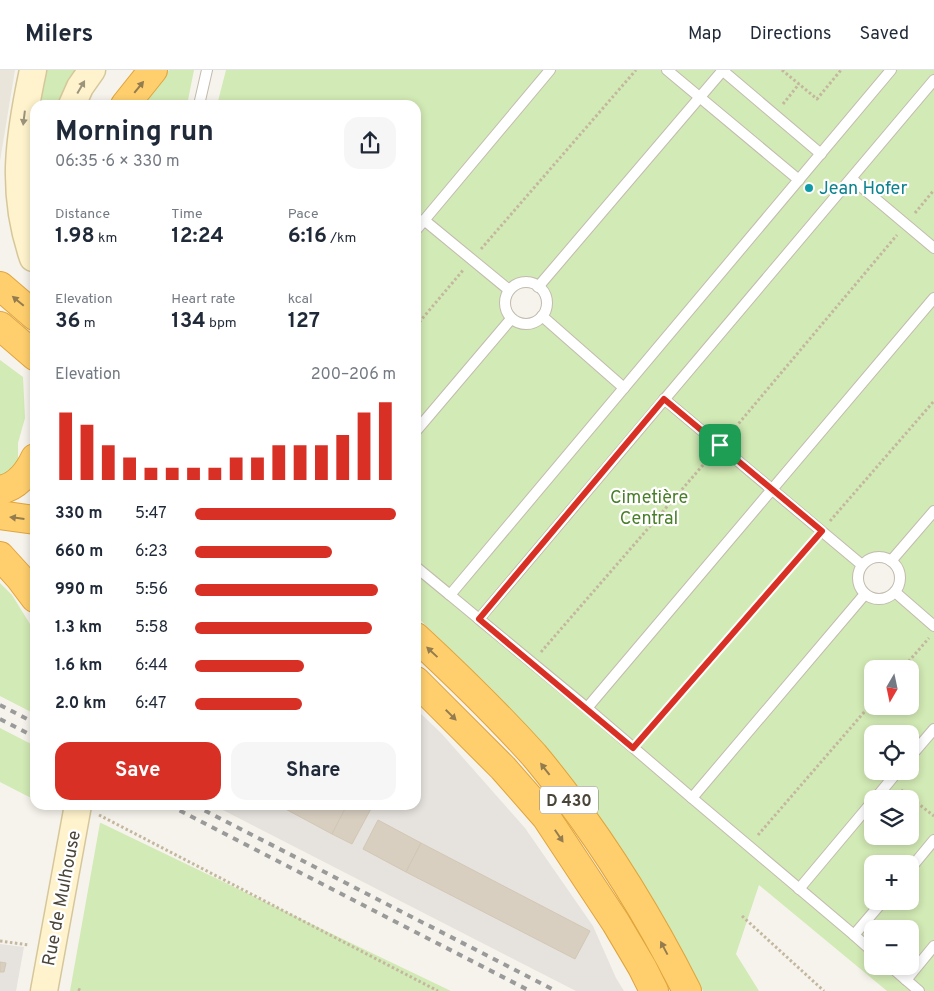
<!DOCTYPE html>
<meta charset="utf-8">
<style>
body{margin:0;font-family:Overpass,sans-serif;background:#f6f6f7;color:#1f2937;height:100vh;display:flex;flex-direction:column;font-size:19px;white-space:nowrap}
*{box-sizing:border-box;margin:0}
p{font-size:16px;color:#747a83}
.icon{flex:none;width:28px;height:28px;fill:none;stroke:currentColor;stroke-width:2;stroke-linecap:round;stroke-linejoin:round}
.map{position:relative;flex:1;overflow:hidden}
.panel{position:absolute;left:30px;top:30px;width:391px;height:710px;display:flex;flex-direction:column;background:#fff;border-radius:15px;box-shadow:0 2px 8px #0003}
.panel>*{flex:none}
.needle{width:32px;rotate:189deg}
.controls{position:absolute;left:864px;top:590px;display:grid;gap:10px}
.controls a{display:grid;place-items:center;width:55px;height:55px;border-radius:10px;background:#fff;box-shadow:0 2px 8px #0003;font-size:25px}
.pin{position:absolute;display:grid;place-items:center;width:42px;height:42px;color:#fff;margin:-21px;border-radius:10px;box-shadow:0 2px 8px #0006}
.round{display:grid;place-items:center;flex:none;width:52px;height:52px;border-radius:15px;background:#f6f6f7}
.head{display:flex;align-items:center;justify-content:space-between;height:85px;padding:0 25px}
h1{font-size:28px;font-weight:700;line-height:38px}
.stats{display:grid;grid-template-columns:repeat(3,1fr);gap:8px;height:85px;padding:5px 25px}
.stats div{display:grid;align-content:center}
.stats b{font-size:21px;font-weight:700}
.stats small{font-size:14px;font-weight:400}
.stats p{font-size:14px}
.chart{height:140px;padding:10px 25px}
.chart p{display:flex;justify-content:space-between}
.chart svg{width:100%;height:90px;margin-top:5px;stroke:#d93025;stroke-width:6}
.primary-button{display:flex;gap:10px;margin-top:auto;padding:10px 25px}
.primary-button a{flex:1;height:58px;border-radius:15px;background:#d93025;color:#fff;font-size:20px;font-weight:700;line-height:58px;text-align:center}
.primary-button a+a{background:#f6f6f7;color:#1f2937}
ul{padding:0 25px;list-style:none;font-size:16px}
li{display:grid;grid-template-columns:80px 60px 1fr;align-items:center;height:38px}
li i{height:12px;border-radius:6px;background:#d93025}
header{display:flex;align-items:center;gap:30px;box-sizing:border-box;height:70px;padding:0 25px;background:#fff;border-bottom:1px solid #e0e1e3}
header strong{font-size:24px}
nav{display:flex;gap:28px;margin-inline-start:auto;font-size:18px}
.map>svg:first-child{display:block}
.residential{fill:#eae5da}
.industrial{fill:#e6e2dd}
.green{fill:#d2eab5;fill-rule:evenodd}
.building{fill:#d8cfc1;stroke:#d3c7b4}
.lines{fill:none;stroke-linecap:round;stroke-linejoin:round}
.lane-casing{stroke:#c2bbae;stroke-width:12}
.secondary-casing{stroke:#d6c79b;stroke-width:29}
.highway-casing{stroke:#e0a43c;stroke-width:30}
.path{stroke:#c4b79f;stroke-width:3;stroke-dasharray:2.5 2.5;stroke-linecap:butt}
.lane{stroke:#fff;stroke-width:10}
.secondary{stroke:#fff3cd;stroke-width:26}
.highway{stroke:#ffcf6e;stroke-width:28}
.rail{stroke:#9a9a9a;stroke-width:4;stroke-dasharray:6 6;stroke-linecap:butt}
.oneway{fill:#9c937c}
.oneway2{fill:#937c4e}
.route-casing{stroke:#fff;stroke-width:10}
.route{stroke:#d93025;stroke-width:6}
.culture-dot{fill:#0f9aa8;stroke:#fff;stroke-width:2}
.labels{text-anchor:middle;stroke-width:4.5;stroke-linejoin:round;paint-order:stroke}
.shield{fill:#fff;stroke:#817c74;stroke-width:1}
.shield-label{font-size:16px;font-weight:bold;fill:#4b4439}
.culture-label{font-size:18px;fill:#0d838f;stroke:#fff;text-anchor:start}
.park-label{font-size:18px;fill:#4a7f2a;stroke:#fff}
.street-label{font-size:18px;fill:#4b4439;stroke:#fff}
</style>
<header>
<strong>Milers</strong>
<nav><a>Map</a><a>Directions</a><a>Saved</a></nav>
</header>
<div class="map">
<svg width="934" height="921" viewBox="0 0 934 921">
<rect width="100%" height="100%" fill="#f6f3ec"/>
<path class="residential" d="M0,0H15L0,91Z"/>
<g class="industrial">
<path d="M416,639L442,664L525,758L593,856L616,908L624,921H576L213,735H416Z"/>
<path d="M0,874L24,877L16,921H0Z"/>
</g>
<g class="green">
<path d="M42,0H77L68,14L59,35H35Z"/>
<path d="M169,0H194L187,35H141L155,15Z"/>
<path d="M226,0H934V921H887L759,815L736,884L759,921H703L656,834L606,757L547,678L491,618L416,546V35H217ZM528,212C542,218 554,231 543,246C521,276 478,221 528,212ZM881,487C927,505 876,551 860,516C852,499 867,489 881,487ZM872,599H910V636H872ZM872,664H910V701H872ZM872,729H910V766H872ZM872,794H910V831H872ZM872,859H910V896H872Z"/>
<path d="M0,290L23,307L25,348L18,373V392L11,400L0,406Z"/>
<path d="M0,513L12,525L35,562V644L0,626Z"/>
<path d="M0,658L35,676V730L0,712Z"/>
<path d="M100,753H101L451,921H70Z"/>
</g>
<g class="building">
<path d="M278,735H347L332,764Z"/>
<path d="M347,735H373L352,774L332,764Z"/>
<path d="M378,750L421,773L406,802L363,779Z"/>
<path d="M421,773L590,861L575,889L406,802Z"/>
<path d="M0,892L6,893L4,902H0Z"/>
</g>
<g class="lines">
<g class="lane-casing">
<g id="lane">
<path d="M667,0L799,110"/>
<path d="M722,0L821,84"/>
<path d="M199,35L207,0"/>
<path d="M852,109L934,178"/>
<path d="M424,150L509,220"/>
<path d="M416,160L550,0"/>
<circle cx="526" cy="233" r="21"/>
<path d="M538,217L723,0"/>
<path d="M542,246L624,318"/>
<path d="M664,329L862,495"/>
<path d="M416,361L511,249"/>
<circle cx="879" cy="508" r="21"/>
<path d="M891,491L934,441"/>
<path d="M416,497L450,525L891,0"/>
<path d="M895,522L934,556"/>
<path d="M450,525L479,549L934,10"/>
<path d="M479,549L587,638L934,228"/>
<path d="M587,638L692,728L865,524"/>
<path d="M910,687L934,659"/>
<path d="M692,728L854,865L883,831"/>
<path d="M875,729L898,701"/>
<path d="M910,799L934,770"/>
<path d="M799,819L872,732"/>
<path d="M854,865L872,881"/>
<path d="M890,896L919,921"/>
<path d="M906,910L934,876"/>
</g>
</g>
<g class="secondary-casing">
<g id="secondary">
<path d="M33,0C19,66 10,122 33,188"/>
<path d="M72,35L80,17L92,0"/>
<path d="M44,921L78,735"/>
</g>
</g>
<g class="highway-casing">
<g id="highway">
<path d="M125,35L153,0"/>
<path d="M0,216L35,246"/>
<path d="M0,256L35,286"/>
<path d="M0,420C16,417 28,403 35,388"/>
<path d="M0,445L35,450"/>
<path d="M0,486L20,508L35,528"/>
<path d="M416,567C457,605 497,644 534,685C545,698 555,711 565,724C612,786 652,852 687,921"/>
<path d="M416,611L503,698L546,747L616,853L642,897L654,921"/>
</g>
</g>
<g class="path">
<path d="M782,0L817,29L841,0"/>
<path d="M783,34L799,14"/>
<path d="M915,143L934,120"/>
<path d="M481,179L636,0"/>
<path d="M416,256L464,199"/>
<path d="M729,365L897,165"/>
<path d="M830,451L934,331"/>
<path d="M541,582L710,387"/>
<path d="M902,599L929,568"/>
<path d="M643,667L813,471"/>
<path d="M901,720L934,746"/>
<path d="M99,745L438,921"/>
<path d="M758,765L872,633"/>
<path d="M742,846L824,921"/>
<path d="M0,871L29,875"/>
<path d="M78,919L82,921"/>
</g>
<use href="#lane" class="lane"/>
<use href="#secondary" class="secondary"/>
<use href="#highway" class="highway"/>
<g class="rail">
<path d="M0,635L35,653"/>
<path d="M0,649L35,667"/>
<path d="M169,735L530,921"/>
<path d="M194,735L556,921"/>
</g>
</g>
<defs><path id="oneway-solid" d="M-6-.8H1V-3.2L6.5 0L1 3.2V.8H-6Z" transform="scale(1.25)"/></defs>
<g class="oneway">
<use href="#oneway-solid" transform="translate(81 17) rotate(-60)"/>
<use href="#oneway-solid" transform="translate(24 48) rotate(97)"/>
</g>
<g class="oneway2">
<use href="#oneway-solid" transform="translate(139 17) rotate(-51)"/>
<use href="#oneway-solid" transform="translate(18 231) rotate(-140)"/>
<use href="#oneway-solid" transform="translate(17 448) rotate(-173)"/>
<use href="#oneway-solid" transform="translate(432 582) rotate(-137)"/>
<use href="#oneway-solid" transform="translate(451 645) rotate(45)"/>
<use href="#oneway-solid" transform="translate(545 699) rotate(-128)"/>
<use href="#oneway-solid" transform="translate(559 766) rotate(56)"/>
<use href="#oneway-solid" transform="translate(664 878) rotate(-118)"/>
</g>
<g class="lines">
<g class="route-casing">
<path id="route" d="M664,329L822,461L633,678L479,549Z"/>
</g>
<use href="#route" class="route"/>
</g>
<circle class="culture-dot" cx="809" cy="118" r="5"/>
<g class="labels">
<rect class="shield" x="540" y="716.5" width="58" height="27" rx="4"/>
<g class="shield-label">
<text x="569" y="736">D 430</text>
</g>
<g class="culture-label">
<text x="819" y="124">Jean Hofer</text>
</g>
<g class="park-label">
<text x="649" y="433">Cimetière<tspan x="649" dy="21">Central</tspan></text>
</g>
<g class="street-label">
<text transform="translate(61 828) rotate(-79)" y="6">Rue de Mulhouse</text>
</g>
</g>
</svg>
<div class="controls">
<a><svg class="needle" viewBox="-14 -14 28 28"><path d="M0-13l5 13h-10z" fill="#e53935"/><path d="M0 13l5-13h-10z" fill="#747a83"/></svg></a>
<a><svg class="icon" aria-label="locate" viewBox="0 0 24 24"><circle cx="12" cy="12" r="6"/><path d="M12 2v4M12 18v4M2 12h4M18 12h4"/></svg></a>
<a><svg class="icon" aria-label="layers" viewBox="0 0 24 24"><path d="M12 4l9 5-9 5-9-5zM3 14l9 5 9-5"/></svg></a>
<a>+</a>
<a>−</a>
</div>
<div class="pin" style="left:720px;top:375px;background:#1e9e55"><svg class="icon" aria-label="arrive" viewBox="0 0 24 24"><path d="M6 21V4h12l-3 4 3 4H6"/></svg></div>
<section class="panel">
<div class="head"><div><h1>Morning run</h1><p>06:35 · 6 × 330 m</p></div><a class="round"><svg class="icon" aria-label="share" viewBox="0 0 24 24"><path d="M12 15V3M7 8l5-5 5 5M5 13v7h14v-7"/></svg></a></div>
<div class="stats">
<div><p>Distance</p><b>1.98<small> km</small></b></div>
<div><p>Time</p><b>12:24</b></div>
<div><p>Pace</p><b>6:16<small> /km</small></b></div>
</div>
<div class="stats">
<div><p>Elevation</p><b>36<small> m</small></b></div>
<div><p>Heart rate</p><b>134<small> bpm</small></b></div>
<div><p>kcal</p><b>127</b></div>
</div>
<div class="chart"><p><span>Elevation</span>200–206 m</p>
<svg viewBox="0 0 160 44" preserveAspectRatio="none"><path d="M5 44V11M15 44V17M25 44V27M35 44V33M45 44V38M55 44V38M65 44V38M75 44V38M85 44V33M95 44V33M105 44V27M115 44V27M125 44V27M135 44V22M145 44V11M155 44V6"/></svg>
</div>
<ul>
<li><b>330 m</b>5:47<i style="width:100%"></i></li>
<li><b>660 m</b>6:23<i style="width:68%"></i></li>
<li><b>990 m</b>5:56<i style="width:91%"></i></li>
<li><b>1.3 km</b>5:58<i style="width:88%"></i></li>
<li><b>1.6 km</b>6:44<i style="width:54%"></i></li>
<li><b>2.0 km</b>6:47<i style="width:53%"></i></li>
</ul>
<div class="primary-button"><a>Save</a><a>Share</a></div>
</section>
</div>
